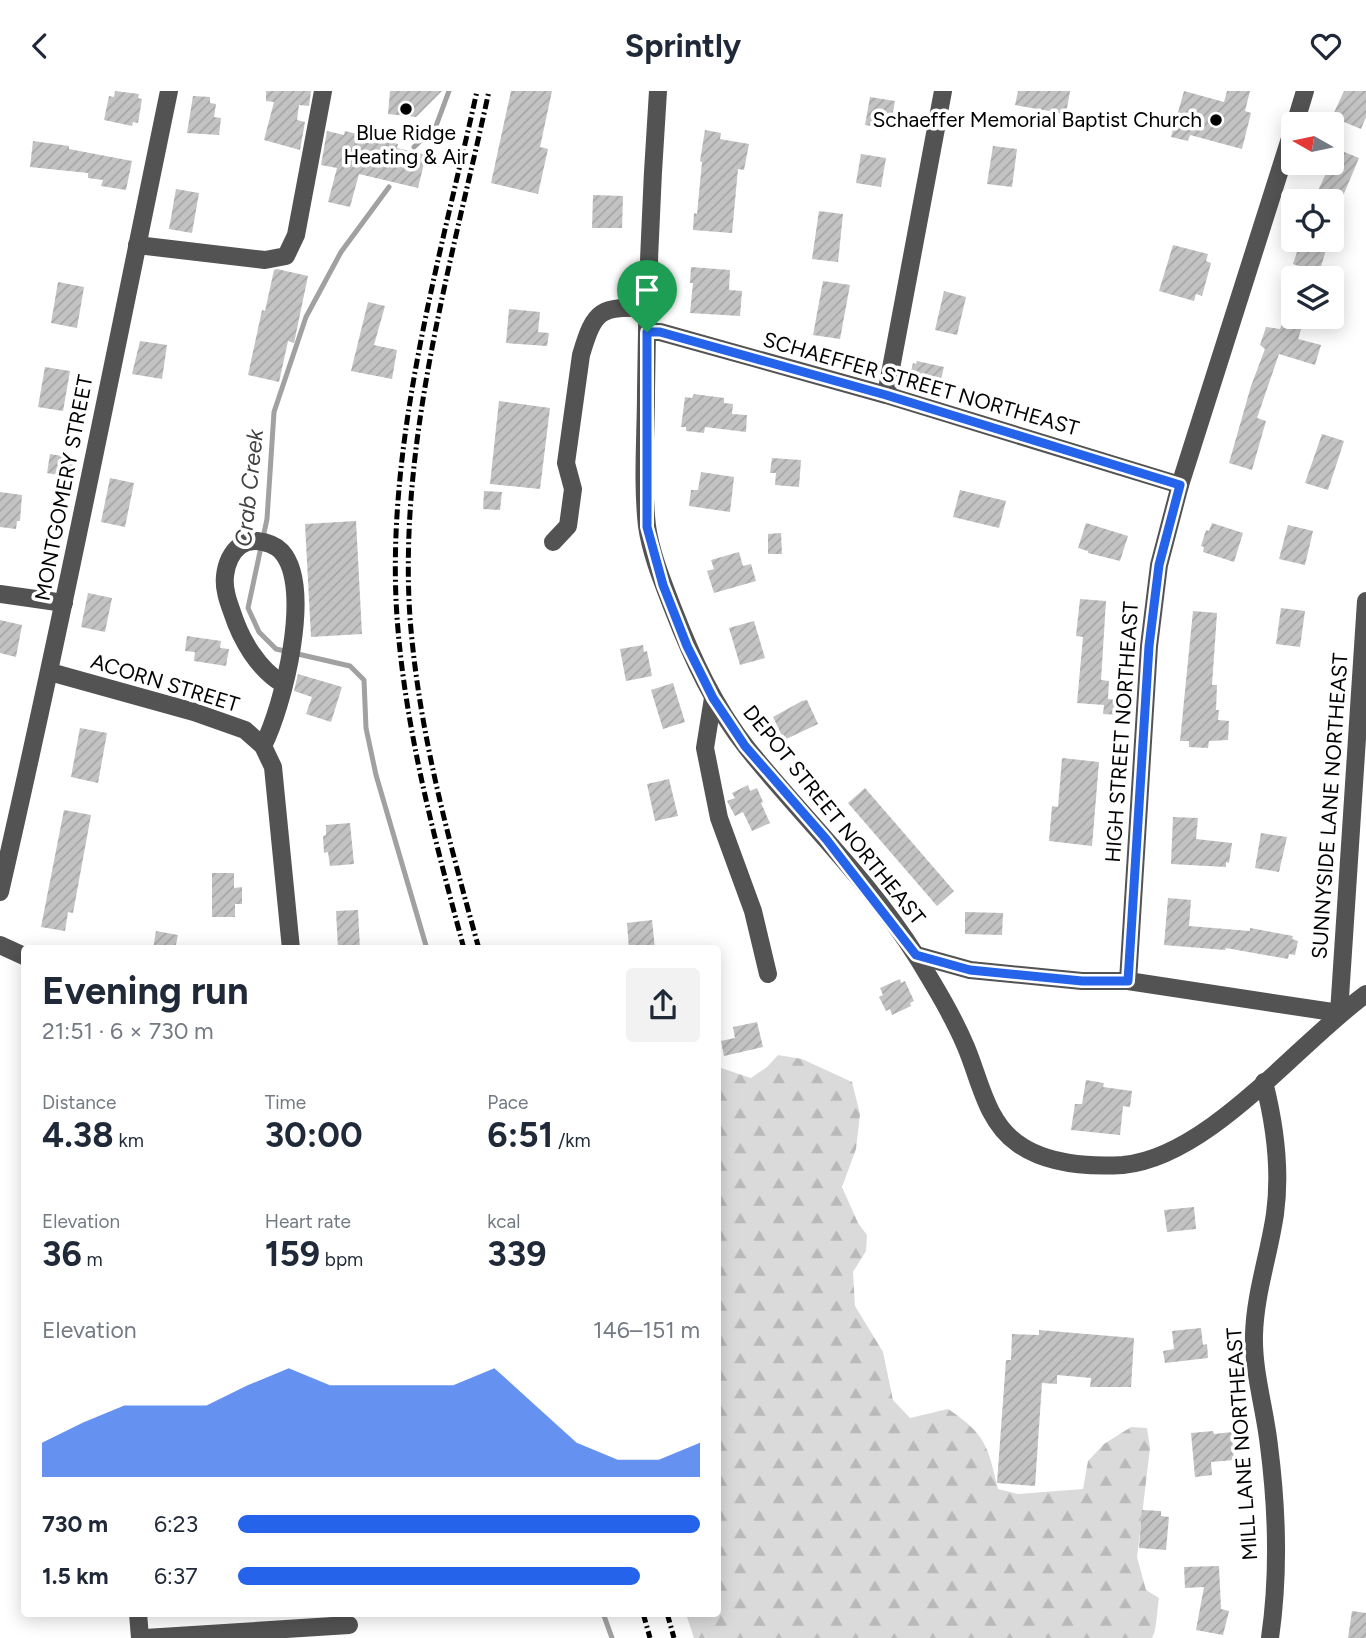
<!DOCTYPE html>
<meta charset="utf-8">
<style>
body{margin:0;font-family:Figtree,sans-serif;background:#f2f2f3;color:#1f2937;height:100vh;display:flex;flex-direction:column;font-size:26px;white-space:nowrap}
*{box-sizing:border-box;margin:0}
p{font-size:23px;color:#747a83}
.icon{flex:none;width:38px;height:38px;fill:none;stroke:currentColor;stroke-width:2;stroke-linecap:round;stroke-linejoin:round}
.map{position:relative;flex:1;overflow:hidden}
.side{position:absolute;left:21px;top:854px;width:700px;height:672px;display:flex;flex-direction:column;background:#fff;border-radius:7px;box-shadow:0 4px 18px #0003}
.side>*{flex:none}
.needle{width:46px;rotate:279deg}
.tools{position:absolute;left:1281px;top:21px;display:grid;gap:14px}
.tools a{display:grid;place-items:center;width:63px;height:63px;border-radius:7px;background:#fff;box-shadow:0 4px 18px #0003;font-size:35px}
.pin{position:absolute;display:grid;place-items:center;width:60px;height:60px;color:#fff;margin:-72px -30px;border-radius:50% 50% 50% 0;rotate:-45deg;box-shadow:0 0 7px #0007}
.pin .icon{rotate:45deg}
.round{display:grid;place-items:center;flex:none;width:74px;height:74px;border-radius:7px;background:#f2f2f3}
.head{display:flex;align-items:center;justify-content:space-between;height:119px;padding:0 21px}
h1{font-size:38px;font-weight:700;line-height:52px}
.metrics{display:grid;grid-template-columns:repeat(3,1fr);gap:10px;height:119px;padding:7px 21px}
.metrics div{display:grid;align-content:center}
.metrics b{font-size:35px;font-weight:700}
.metrics small{font-size:19px;font-weight:400}
.metrics p{font-size:19px}
.chart{height:196px;padding:14px 21px}
.chart p{display:flex;justify-content:space-between}
.chart svg{width:100%;height:126px;margin-top:7px;fill:#2563eb;opacity:.7}
ul{padding:0 21px;list-style:none;font-size:23px}
li{display:grid;grid-template-columns:112px 84px 1fr;align-items:center;height:52px}
li i{height:18px;border-radius:9px;background:#2563eb}
header{display:flex;justify-content:space-between;align-items:center;height:91px;padding:0 21px;background:#fff;font-size:32px;font-weight:700}
.map>svg:first-child{display:block}
.forest{fill:url(#forest-firs)}
.lines{fill:none;stroke-linecap:round;stroke-linejoin:round}
.stream{stroke:#a1a1a1;stroke-width:5}
.building{fill:url(#building-hatch)}
.minor{stroke:#535353;stroke-width:18}
.rail{stroke:#000;stroke-width:5;stroke-dasharray:10 3.5 2 3.5;stroke-linecap:butt}
.route-casing{stroke:#fff;stroke-width:14}
.route{stroke:#2563eb;stroke-width:9}
.poi-dot{fill:#000;stroke:#fff;stroke-width:2.5}
.labels{text-anchor:middle;stroke-width:7;stroke-linejoin:round;paint-order:stroke}
.poi-label{font-size:21px;fill:#000;stroke:#fff;text-anchor:end}
.street-label{font-size:21px;fill:#000;stroke:#fff}
.water-label{font-size:23px;font-style:italic;fill:#424242;stroke:#fff}
</style>
<header><svg class="icon" aria-label="back" viewBox="0 0 24 24"><path d="M15 5l-7 7 7 7"/></svg>Sprintly<svg class="icon" aria-label="heart" viewBox="0 0 24 24"><path d="M12 20l-8-8c-3-5 5-10 8-4 3-6 11-1 8 4z"/></svg></header>
<div class="map">
<svg width="1366" height="1547" viewBox="0 0 1366 1547">
<defs>
<pattern id="forest-firs" width="22" height="20" patternUnits="userSpaceOnUse" patternTransform="scale(1.75)"><rect width="22" height="20" fill="#dadada"/><path d="M5 1l3.5 6h-7zM16 11l3.5 6h-7z" fill="#b9b9b9"/></pattern>
<pattern id="building-hatch" width="6" height="6" patternUnits="userSpaceOnUse" patternTransform="scale(1.75)"><rect width="6" height="6" fill="#c3c3c3"/><path d="M-1 1l2-2M0 6l6-6M5 7l2-2" fill="none" stroke="#a6a6a6"/></pattern>
</defs>
<rect width="100%" height="100%" fill="#fff"/>
<path class="forest" d="M778,964L802,968L852,991L860,1023L856,1058L842,1096L858,1132L867,1144L866,1160L853,1181L855,1215L883,1261L893,1309L910,1327L948,1318C986,1343 988,1356 998,1398L1018,1403L1083,1398L1088,1370L1104,1353L1131,1336L1147,1337L1150,1357L1137,1466L1146,1499L1159,1507C1157,1518 1157,1539 1152,1547H694L686,1523L718,1522V976L751,987L767,976Z"/>
<g class="lines">
<g class="stream">
<path d="M414,56L436,35L449,0"/>
<path d="M389,96L341,161L306,226L274,321L267,428L248,517L259,541L276,558L350,575L364,589L366,637L376,684L427,858"/>
<path d="M603,1522L612,1547"/>
</g>
</g>
<g class="building">
<path d="M115,0L139,3L138,7L142,8L138,32L133,31L132,35L104,29L109,5L114,6Z"/>
<path d="M266,0H311L309,15L299,14L297,29L305,31L300,59L264,49L274,11L266,10Z"/>
<path d="M390,0H442L416,26L388,23Z"/>
<path d="M511,0H552L540,56L548,58L538,103L491,92Z"/>
<path d="M1018,0H1070L1066,23L1015,14Z"/>
<path d="M1184,0L1224,11L1227,0H1250L1245,20L1251,22L1242,58L1190,44L1188,50L1171,46Z"/>
<path d="M1344,0H1366V26L1361,38L1332,26Z"/>
<path d="M193,5L210,6V12L216,13L214,26L221,27L219,44L187,42Z"/>
<path d="M870,6L895,10L890,38L865,34Z"/>
<path d="M705,39L721,42L720,48L749,53L744,79L738,78L732,142L693,139L694,122L697,123L702,71L700,70Z"/>
<path d="M327,40L344,44L345,40L398,53L397,57L426,64L418,97L359,83L350,116L328,111L337,77L321,74Z"/>
<path d="M33,50L69,55V58L132,70L126,99L101,95L103,89L88,87V82L30,76Z"/>
<path d="M993,55L1017,58L1012,96L987,93Z"/>
<path d="M1337,58L1359,67L1340,112L1317,102Z"/>
<path d="M861,63L886,67L881,96L856,92Z"/>
<path d="M176,98L199,102L192,142L169,138Z"/>
<path d="M593,104L623,105L622,137H592Z"/>
<path d="M819,120L843,123L838,171L812,168Z"/>
<path d="M1301,149H1329L1319,182L1293,173Z"/>
<path d="M1173,154L1208,163L1206,170L1211,172L1202,205L1196,203L1194,210L1159,200Z"/>
<path d="M691,176L730,179L729,199L742,200L740,225L690,222L693,192H690Z"/>
<path d="M277,178L308,185L294,252L288,250L279,291L248,284L262,219L265,220L274,179Z"/>
<path d="M823,190L850,194L840,248L813,244Z"/>
<path d="M58,191L84,196L77,237L51,232Z"/>
<path d="M944,200L966,206L957,244L935,239Z"/>
<path d="M368,211L385,215L374,254L397,259L392,288L351,280Z"/>
<path d="M509,218L540,221L538,241L549,242L547,255L506,252Z"/>
<path d="M1286,223L1304,229L1298,248L1321,254L1315,274L1279,263L1257,327L1266,330L1252,379L1229,372L1251,295L1265,258L1260,254L1266,236L1280,238Z"/>
<path d="M140,250L167,254L162,288L132,283Z"/>
<path d="M917,270L944,276L938,300L908,293L913,272L916,273Z"/>
<path d="M45,276L70,280L63,320L38,316Z"/>
<path d="M694,303L724,307V312L733,313L732,323L747,324L746,341L705,336L704,342L686,340V336H681L685,306L692,307Z"/>
<path d="M499,310L550,317L540,398L490,393Z"/>
<path d="M1322,343L1344,350L1328,399L1305,392Z"/>
<path d="M50,363L74,367L71,386L47,382Z"/>
<path d="M772,367L801,369L799,396L775,394L776,382H770Z"/>
<path d="M701,381L734,386L730,421L689,415L691,399H698Z"/>
<path d="M110,387L134,392L125,436L101,431Z"/>
<path d="M960,399L1006,410L999,437L953,426Z"/>
<path d="M484,400L502,401L500,419L483,418Z"/>
<path d="M0,401L22,404L20,430H17L16,438L0,436Z"/>
<path d="M356,430L362,543L311,546L305,433Z"/>
<path d="M1086,432L1128,445L1120,470L1088,462V460L1078,457Z"/>
<path d="M1212,432L1243,442L1234,471L1203,461L1204,456L1201,455L1206,439L1209,440Z"/>
<path d="M1288,434L1313,440L1305,474L1279,468Z"/>
<path d="M781,442L782,463H768V443Z"/>
<path d="M739,461L743,475L751,473L756,490L714,502L707,480L714,478L711,469Z"/>
<path d="M88,502L112,507L105,541L81,536Z"/>
<path d="M1080,508L1106,510L1101,589L1109,590L1108,608L1122,609L1120,624L1103,623L1104,614L1077,612L1083,546L1076,545Z"/>
<path d="M1281,517L1305,520L1300,556L1276,553Z"/>
<path d="M1193,520L1217,522L1212,594H1217L1216,619H1219L1218,629L1229,630L1228,649L1209,650L1208,657L1189,656V650H1180Z"/>
<path d="M0,529L22,534L16,566L0,562Z"/>
<path d="M754,530L765,567L740,574L729,537Z"/>
<path d="M187,545L221,550L220,557L229,558L226,575L194,570L195,561L185,560Z"/>
<path d="M643,554L644,561L647,560L652,585L626,590L620,558Z"/>
<path d="M298,583L342,596L331,631L306,623L312,606L294,600Z"/>
<path d="M673,592L685,631L663,638L651,599Z"/>
<path d="M807,609L818,633L784,649L773,626L802,610Z"/>
<path d="M80,637L107,642L98,692L71,686Z"/>
<path d="M1062,667L1099,671L1092,755L1049,750L1052,715L1058,716Z"/>
<path d="M669,688L678,725L655,730L647,693Z"/>
<path d="M748,694L750,700L757,697L763,711L761,712L770,732L752,740L743,721L735,725L727,710L735,707L732,702Z"/>
<path d="M865,697L954,800L937,815L848,712Z"/>
<path d="M64,719L91,724L73,822L68,821L65,840L41,836Z"/>
<path d="M1173,726L1198,727L1196,748L1232,752L1229,772L1226,771V776L1171,773Z"/>
<path d="M350,732L354,773L330,775L328,761L324,762L323,745L326,744V734Z"/>
<path d="M1261,742L1287,746L1279,781L1255,777Z"/>
<path d="M212,782H234V797L242,796V813H235V826H212Z"/>
<path d="M1168,807L1191,809L1189,835L1250,840V837L1293,845L1292,848L1298,850L1295,864L1289,863L1288,868L1226,857L1225,859L1164,854Z"/>
<path d="M358,819L360,858H338L336,820Z"/>
<path d="M965,821L1003,822L1002,844L965,843Z"/>
<path d="M652,829L655,858H629L627,832Z"/>
<path d="M156,840L178,844L175,858H153Z"/>
<path d="M900,888L901,892L905,890L914,910L910,912L911,915L892,924L890,918L886,920L879,906L883,904L880,897Z"/>
<path d="M757,931L763,956L724,965L721,950L735,947L733,936Z"/>
<path d="M1086,989L1104,992L1103,996L1132,1000L1130,1016L1123,1015L1120,1044L1071,1039L1075,1013H1082Z"/>
<path d="M1194,1116L1196,1138L1167,1141L1164,1119Z"/>
<path d="M1201,1237L1203,1254L1207,1253L1208,1267L1165,1272L1163,1260L1174,1258L1172,1240Z"/>
<path d="M1039,1239L1134,1247L1131,1296H1090L1091,1287L1057,1284V1293L1042,1292L1035,1395L997,1392L1006,1269H1011L1012,1243L1039,1244Z"/>
<path d="M1213,1340L1214,1343L1232,1341L1234,1369L1211,1371L1212,1384L1195,1386L1191,1342Z"/>
<path d="M1142,1419L1161,1420V1425L1169,1426L1166,1459L1139,1457Z"/>
<path d="M1219,1475L1221,1518L1229,1520L1223,1544L1196,1539L1204,1496L1185,1497L1184,1476Z"/>
<path d="M1352,1520L1366,1522V1547H1348Z"/>
</g>
<g class="lines">
<g class="minor">
<path d="M658,0C651,100 647,200 646,300C646,344 642,391 647,435C651,463 663,492 673,518C692,567 714,615 747,657C803,727 869,789 917,866C934,894 953,925 966,956C980,989 986,1030 1017,1052C1045,1073 1089,1076 1123,1074C1209,1066 1297,953 1366,903"/>
<path d="M1295,33L1305,0"/>
<path d="M137,154L265,169L286,165L296,144L323,0"/>
<path d="M647,241H660L886,304L1180,394"/>
<path d="M886,304L943,0"/>
<path d="M553,451L568,435L573,398L566,372L581,264C595,217 600,216 648,217"/>
<path d="M0,503L64,512"/>
<path d="M50,581L194,621L245,639L263,655L273,676L291,858"/>
<path d="M713,607L705,657L719,727L753,820L768,883"/>
<path d="M263,655C283,616 314,495 281,460C274,453 266,451 257,450C231,448 221,481 226,501C227,508 230,515 232,521C241,549 258,578 283,593"/>
<path d="M0,801C61,535 114,267 169,0"/>
<path d="M0,854L24,865"/>
<path d="M916,864L970,879L1082,890H1128L1339,922L1366,510"/>
<path d="M1128,890L1149,555L1159,474L1180,394L1293,38"/>
<path d="M1264,991C1275,1034 1281,1079 1275,1123C1269,1164 1255,1203 1254,1244C1253,1281 1265,1318 1269,1355C1277,1417 1279,1485 1270,1547"/>
<path d="M138,1522L140,1547"/>
<path d="M145,1547L349,1534"/>
</g>
<g class="rail">
<path d="M464,858C435,749 405,639 397,526C385,354 440,168 477,0"/>
<path d="M479,858C448,746 419,642 410,527C398,352 452,170 489,0"/>
<path d="M643,1522L650,1547"/>
<path d="M667,1522L674,1547"/>
</g>
</g>
<g class="lines">
<g class="route-casing">
<path id="route" d="M647,241H660L886,304L1180,394L1159,474L1149,555L1128,890H1082L970,879L916,864L826,748L745,655L713,607L687,555L663,494L647,436Z"/>
</g>
<use href="#route" class="route"/>
</g>
<g class="poi-dot">
<circle cx="406" cy="18" r="7"/>
<circle cx="1216" cy="29" r="7"/>
</g>
<g class="labels">
<g class="poi-label">
<text x="1202" y="36">Schaeffer Memorial Baptist Church</text>
<text x="406" y="49" text-anchor="middle">Blue Ridge<tspan x="406" dy="24">Heating &amp; Air</tspan></text>
</g>
<g class="street-label">
<text transform="translate(921 293) rotate(16)" y="7">SCHAEFFER STREET NORTHEAST</text>
<text transform="translate(64 397) rotate(-79)" y="7">MONTGOMERY STREET</text>
<text transform="translate(165 592) rotate(17)" y="7">ACORN STREET</text>
<text transform="translate(1122 641) rotate(-86)" y="7">HIGH STREET NORTHEAST</text>
<text transform="translate(1330 715) rotate(-86)" y="7">SUNNYSIDE LANE NORTHEAST</text>
<text transform="translate(834 724) rotate(51)" y="7">DEPOT STREET NORTHEAST</text>
<text transform="translate(1242 1353) rotate(-94)" y="7">MILL LANE NORTHEAST</text>
</g>
<g class="water-label">
<text transform="translate(249 397) rotate(-84)" y="8">Crab Creek</text>
</g>
</g>
</svg>
<div class="tools">
<a><svg class="needle" viewBox="-14 -14 28 28"><path d="M0-13l5 13h-10z" fill="#e53935"/><path d="M0 13l5-13h-10z" fill="#747a83"/></svg></a>
<a><svg class="icon" aria-label="locate" viewBox="0 0 24 24"><circle cx="12" cy="12" r="6"/><path d="M12 2v4M12 18v4M2 12h4M18 12h4"/></svg></a>
<a><svg class="icon" aria-label="layers" viewBox="0 0 24 24"><path d="M12 4l9 5-9 5-9-5zM3 14l9 5 9-5"/></svg></a>
</div>
<div class="pin" style="left:647px;top:241px;background:#1e9e55"><svg class="icon" aria-label="arrive" viewBox="0 0 24 24"><path d="M6 21V4h12l-3 4 3 4H6"/></svg></div>
<section class="side">
<div class="head"><div><h1>Evening run</h1><p>21:51 · 6 × 730 m</p></div><a class="round"><svg class="icon" aria-label="share" viewBox="0 0 24 24"><path d="M12 15V3M7 8l5-5 5 5M5 13v7h14v-7"/></svg></a></div>
<div class="metrics">
<div><p>Distance</p><b>4.38<small> km</small></b></div>
<div><p>Time</p><b>30:00</b></div>
<div><p>Pace</p><b>6:51<small> /km</small></b></div>
</div>
<div class="metrics">
<div><p>Elevation</p><b>36<small> m</small></b></div>
<div><p>Heart rate</p><b>159<small> bpm</small></b></div>
<div><p>kcal</p><b>339</b></div>
</div>
<div class="chart"><p><span>Elevation</span>146–151 m</p>
<svg viewBox="0 0 160 44" preserveAspectRatio="none"><path d="M0 44V32L10 25L20 19L30 19L40 19L50 12L60 6L70 12L80 12L90 12L100 12L110 6L120 19L130 32L140 38L150 38L160 32V44z"/></svg>
</div>
<ul>
<li><b>730 m</b>6:23<i style="width:100%"></i></li>
<li><b>1.5 km</b>6:37<i style="width:87%"></i></li>
</ul>
</section>
</div>
